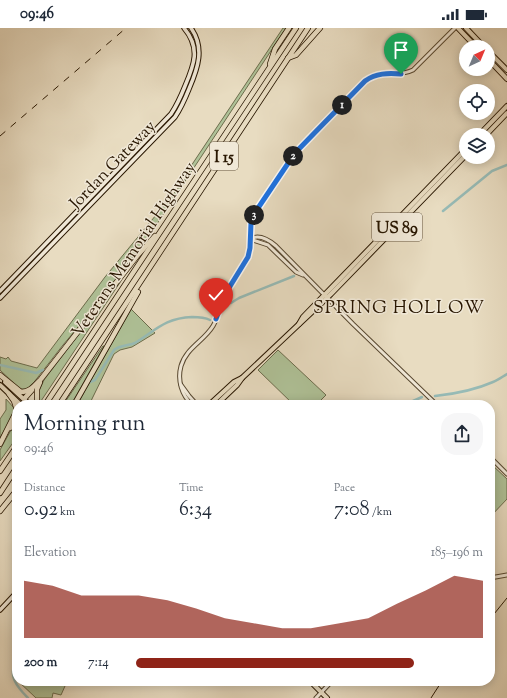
<!DOCTYPE html>
<meta charset="utf-8">
<style>
body{margin:0;font-family:"Sorts Mill Goudy",serif;background:#f6f6f7;color:#1f2937;height:100vh;display:flex;flex-direction:column;font-size:15px;white-space:nowrap}
*{box-sizing:border-box;margin:0}
p{font-size:13px;color:#747a83}
.icon{flex:none;width:22px;height:22px;fill:none;stroke:currentColor;stroke-width:2;stroke-linecap:round;stroke-linejoin:round}
.map{position:relative;flex:1;overflow:hidden}
.drawer{position:absolute;left:12px;top:372px;width:483px;height:286px;display:flex;flex-direction:column;background:#fff;border-radius:16px;box-shadow:0 2px 10px #0003}
.drawer>*{flex:none}
.needle{width:26px;rotate:44deg}
.fabs{position:absolute;left:459px;top:12px;display:grid;gap:8px}
.fabs a{display:grid;place-items:center;width:36px;height:36px;border-radius:50%;background:#fff;box-shadow:0 2px 10px #0003;font-size:20px}
.pin{position:absolute;display:grid;place-items:center;width:34px;height:34px;color:#fff;margin:-41px -17px;border-radius:50% 50% 50% 0;rotate:-45deg;box-shadow:0 0 4px #0007}
.pin .icon{rotate:45deg}
.km{position:absolute;width:20px;height:20px;margin:-10px;border-radius:50%;background:#222;color:#fff;font-size:11px;line-height:20px;text-align:center}
.round{display:grid;place-items:center;flex:none;width:42px;height:42px;border-radius:16px;background:#f6f6f7}
.overview{display:flex;align-items:center;justify-content:space-between;height:68px;padding:0 12px}
h1{font-size:22px;font-weight:600;line-height:30px}
.metrics{display:grid;grid-template-columns:repeat(3,1fr);gap:6px;height:68px;padding:4px 12px}
.metrics div{display:grid;align-content:center}
.metrics b{font-size:20px;font-weight:600}
.metrics small{font-size:11px;font-weight:400}
.metrics p{font-size:11px}
.chart{height:112px;padding:8px 12px}
.chart p{display:flex;justify-content:space-between}
.chart svg{width:100%;height:72px;margin-top:4px;fill:#8f2418;opacity:.7}
ul{padding:0 12px;list-style:none;font-size:13px}
li{display:grid;grid-template-columns:64px 48px 1fr;align-items:center;height:30px}
li i{height:10px;border-radius:5px;background:#8f2418}
.status{display:flex;justify-content:space-between;align-items:center;height:28px;padding:0 20px;background:#fff;direction:ltr}
.status svg{height:11px;fill:currentColor}
.map>svg:first-child{display:block}
.green{fill:#afc298;stroke:#6c6c4c}
.lines{fill:none;stroke-linecap:round;stroke-linejoin:round}
.canal{stroke:#97bbb6;stroke-width:2.5}
.tertiary-casing{stroke:#584830;stroke-width:5}
.secondary-casing{stroke:#281600;stroke-width:5.5}
.primary-casing{stroke:#281600;stroke-width:6}
.motorway-casing{stroke:#281600;stroke-width:6}
.tertiary{stroke:#f0e8d7;stroke-width:3}
.secondary{stroke:#f0e8d7;stroke-width:3.5}
.primary{stroke:#e8dcc1;stroke-width:4}
.motorway{stroke:#e8dcc1;stroke-width:4.5}
.tram{stroke:#281600;stroke-width:1}
.rail{stroke:#281600;stroke-width:1;stroke-dasharray:7 7;stroke-linecap:butt}
.route-casing{stroke:#fff;stroke-width:8}
.route{stroke:#1a73e8;stroke-width:5}
.labels{text-anchor:middle;stroke-width:3;stroke-linejoin:round;paint-order:stroke}
.shield{fill:#f0e8d7;stroke:#645540;stroke-width:1}
.shield-label{font-size:16px;font-weight:bold;fill:#281600}
.street-label{font-size:17px;fill:#281600;stroke:#f0e8d7}
.neighbourhood-label{font-size:18px;letter-spacing:1px;fill:#281600;stroke:#f0e8d7}
</style>
<div class="status"><b>09:46</b><svg viewBox="0 0 49 12"><path d="M0 12V9h3v3zM5 12V6h3v6zM10 12V3h3v9zM15 12V0h3v12zM26 1h20v11H26zM47 4h2v5h-2z"/></svg></div>
<div class="map">
<svg width="507" height="670" viewBox="0 0 507 670">
<rect width="100%" height="100%" fill="#e8dcc1"/>
<filter id="stains"><feTurbulence type="fractalNoise" baseFrequency=".005" numOctaves="4"/><feColorMatrix values="0 0 0 0 .2 0 0 0 0 .09 0 0 0 0 .02 0 0 0 .5 -.17"/></filter>
<radialGradient id="worn" r=".72"><stop offset=".6" stop-color="#630" stop-opacity="0"/><stop offset="1" stop-color="#630" stop-opacity=".3"/></radialGradient>
<g class="green">
<path d="M283,0H286L147,211L89,286L63,317L31,358L28,361H20L0,342V329L6,331L8,329L11,333L37,340L105,249L184,153L191,141V138Z"/>
<path d="M120,252L121,253L39,376V363L44,352Z"/>
<path d="M131,281L155,305L132,319L120,322L114,326L89,377H77Z"/>
<path d="M104,318L71,377H63L103,318Z"/>
<path d="M278,322L326,367L316,377H294L258,342Z"/>
<path d="M6,371L15,381L14,386L0,410V391L6,382Z"/>
<path d="M17,396V409L0,433V422L11,402Z"/>
<path d="M490,435L507,451V471L490,489Z"/>
<path d="M18,653H60L65,658L61,667L53,665L52,670H36Z"/>
</g>
<g class="lines">
<g class="canal">
<path d="M443,183L492,143L507,137"/>
<path d="M231,275L239,270L294,248"/>
<path d="M0,337L32,344L36,345L43,342"/>
<path d="M90,354L95,352L114,322C120,317 128,318 135,315C156,302 165,290 192,289C199,289 204,289 210,292"/>
<path d="M435,368C454,366 475,362 493,354C498,352 502,349 507,346"/>
<path d="M410,377L413,373L422,369"/>
<path d="M17,633C7,647 17,659 28,670"/>
</g>
<g class="tertiary-casing">
<g id="tertiary">
<path d="M250,211C259,206 269,212 276,218L353,296L437,377"/>
<path d="M250,211L268,217L296,244L303,247"/>
<path d="M181,357L189,368L197,377"/>
<path d="M192,377C182,367 177,353 181,338C186,320 204,313 213,298C218,290 219,279 223,270C230,256 243,243 248,228C252,216 248,204 252,192C255,181 264,171 271,161C280,147 288,133 299,121L365,53C381,42 397,50 413,42L455,0"/>
<path d="M490,429L507,446"/>
<path d="M490,550L507,547"/>
<path d="M316,670L332,653"/>
</g>
</g>
<g class="secondary-casing">
<g id="secondary">
<path d="M0,263L171,86C177,77 181,68 185,58C194,37 201,20 184,0"/>
<path d="M0,270L175,89C181,80 185,71 189,61C198,40 205,20 191,0"/>
<path d="M0,582L17,564"/>
</g>
</g>
<g class="primary-casing">
<g id="primary">
<path d="M458,0L476,19"/>
<path d="M466,0L484,19"/>
<path d="M488,23L507,42"/>
<path d="M488,31L507,51"/>
<path d="M479,107L507,78"/>
<path d="M486,107L507,85"/>
<path d="M299,296L303,289L466,121"/>
<path d="M5,354L30,377"/>
<path d="M0,357L21,377"/>
<path d="M209,377L234,354L242,350"/>
<path d="M216,377L237,357L242,350L331,266L466,127"/>
<path d="M310,653L327,670"/>
</g>
</g>
<g class="motorway-casing">
<g id="motorway">
<path d="M288,30L296,27L320,0"/>
<path d="M270,36L275,21L289,0"/>
<path d="M0,347L21,364C30,364 35,357 41,351L137,228L155,208"/>
<path d="M24,371L32,362"/>
<path d="M37,377V361L40,354"/>
<path d="M45,377L296,0"/>
<path d="M59,377L308,0"/>
<path d="M74,377L138,264"/>
<path d="M10,400L17,394"/>
<path d="M0,416L17,382L14,373L9,366"/>
<path d="M0,443L17,418"/>
<path d="M0,465L17,439"/>
<path d="M0,483L17,462"/>
</g>
</g>
<use href="#tertiary" class="tertiary"/>
<use href="#secondary" class="secondary"/>
<use href="#primary" class="primary"/>
<use href="#motorway" class="motorway"/>
<g class="tram">
<path d="M490,591L507,570"/>
<path d="M431,670L442,653"/>
</g>
<path class="rail" d="M0,108L126,0"/>
</g>
<g class="lines">
<g class="route-casing">
<path id="route" d="M216,291L224,268L248,229L250,220L251,195L256,183L295,125L365,53C376,45 388,45 401,46"/>
</g>
<use href="#route" class="route"/>
</g>
<g class="labels">
<g class="shield">
<rect x="210" y="114" width="28" height="28" rx="3"/>
<rect x="372" y="185" width="50" height="28" rx="3"/>
</g>
<g class="shield-label">
<text x="224" y="134">I 15</text>
<text x="397" y="205">US 89</text>
</g>
<g class="street-label">
<text transform="translate(112 136) rotate(-46)" y="6">Jordan Gateway</text>
<text transform="translate(133 221) rotate(-56)" y="6">Veterans Memorial Highway</text>
</g>
<g class="neighbourhood-label">
<text x="399" y="285">SPRING HOLLOW</text>
</g>
</g>
<rect width="100%" height="100%" filter="url(#stains)"/>
<rect width="100%" height="100%" fill="url(#worn)"/>
</svg>
<div class="fabs">
<a><svg class="needle" viewBox="-14 -14 28 28"><path d="M0-13l5 13h-10z" fill="#e53935"/><path d="M0 13l5-13h-10z" fill="#747a83"/></svg></a>
<a><svg class="icon" aria-label="locate" viewBox="0 0 24 24"><circle cx="12" cy="12" r="6"/><path d="M12 2v4M12 18v4M2 12h4M18 12h4"/></svg></a>
<a><svg class="icon" aria-label="layers" viewBox="0 0 24 24"><path d="M12 4l9 5-9 5-9-5zM3 14l9 5 9-5"/></svg></a>
</div>
<div class="pin" style="left:401px;top:46px;background:#1e9e55"><svg class="icon" aria-label="arrive" viewBox="0 0 24 24"><path d="M6 21V4h12l-3 4 3 4H6"/></svg></div>
<div class="pin" style="left:216px;top:291px;background:#d93025"><svg class="icon" aria-label="check" viewBox="0 0 24 24"><path d="M5 12l5 5 9-10"/></svg></div>
<b class="km" style="left:342px;top:77px">1</b>
<b class="km" style="left:293px;top:128px">2</b>
<b class="km" style="left:254px;top:187px">3</b>
<section class="drawer">
<div class="overview"><div><h1>Morning run</h1><p>09:46</p></div><a class="round"><svg class="icon" aria-label="share" viewBox="0 0 24 24"><path d="M12 15V3M7 8l5-5 5 5M5 13v7h14v-7"/></svg></a></div>
<div class="metrics">
<div><p>Distance</p><b>0.92<small> km</small></b></div>
<div><p>Time</p><b>6:34</b></div>
<div><p>Pace</p><b>7:08<small> /km</small></b></div>
</div>
<div class="chart"><p><span>Elevation</span>185–196 m</p>
<svg viewBox="0 0 160 44" preserveAspectRatio="none"><path d="M0 44V9L10 12L20 18L30 18L40 18L50 21L60 26L70 32L80 35L90 38L100 38L110 35L120 32L130 23L140 15L150 6L160 9V44z"/></svg>
</div>
<ul>
<li><b>200 m</b>7:14<i style="width:80%"></i></li>
</ul>
</section>
</div>
